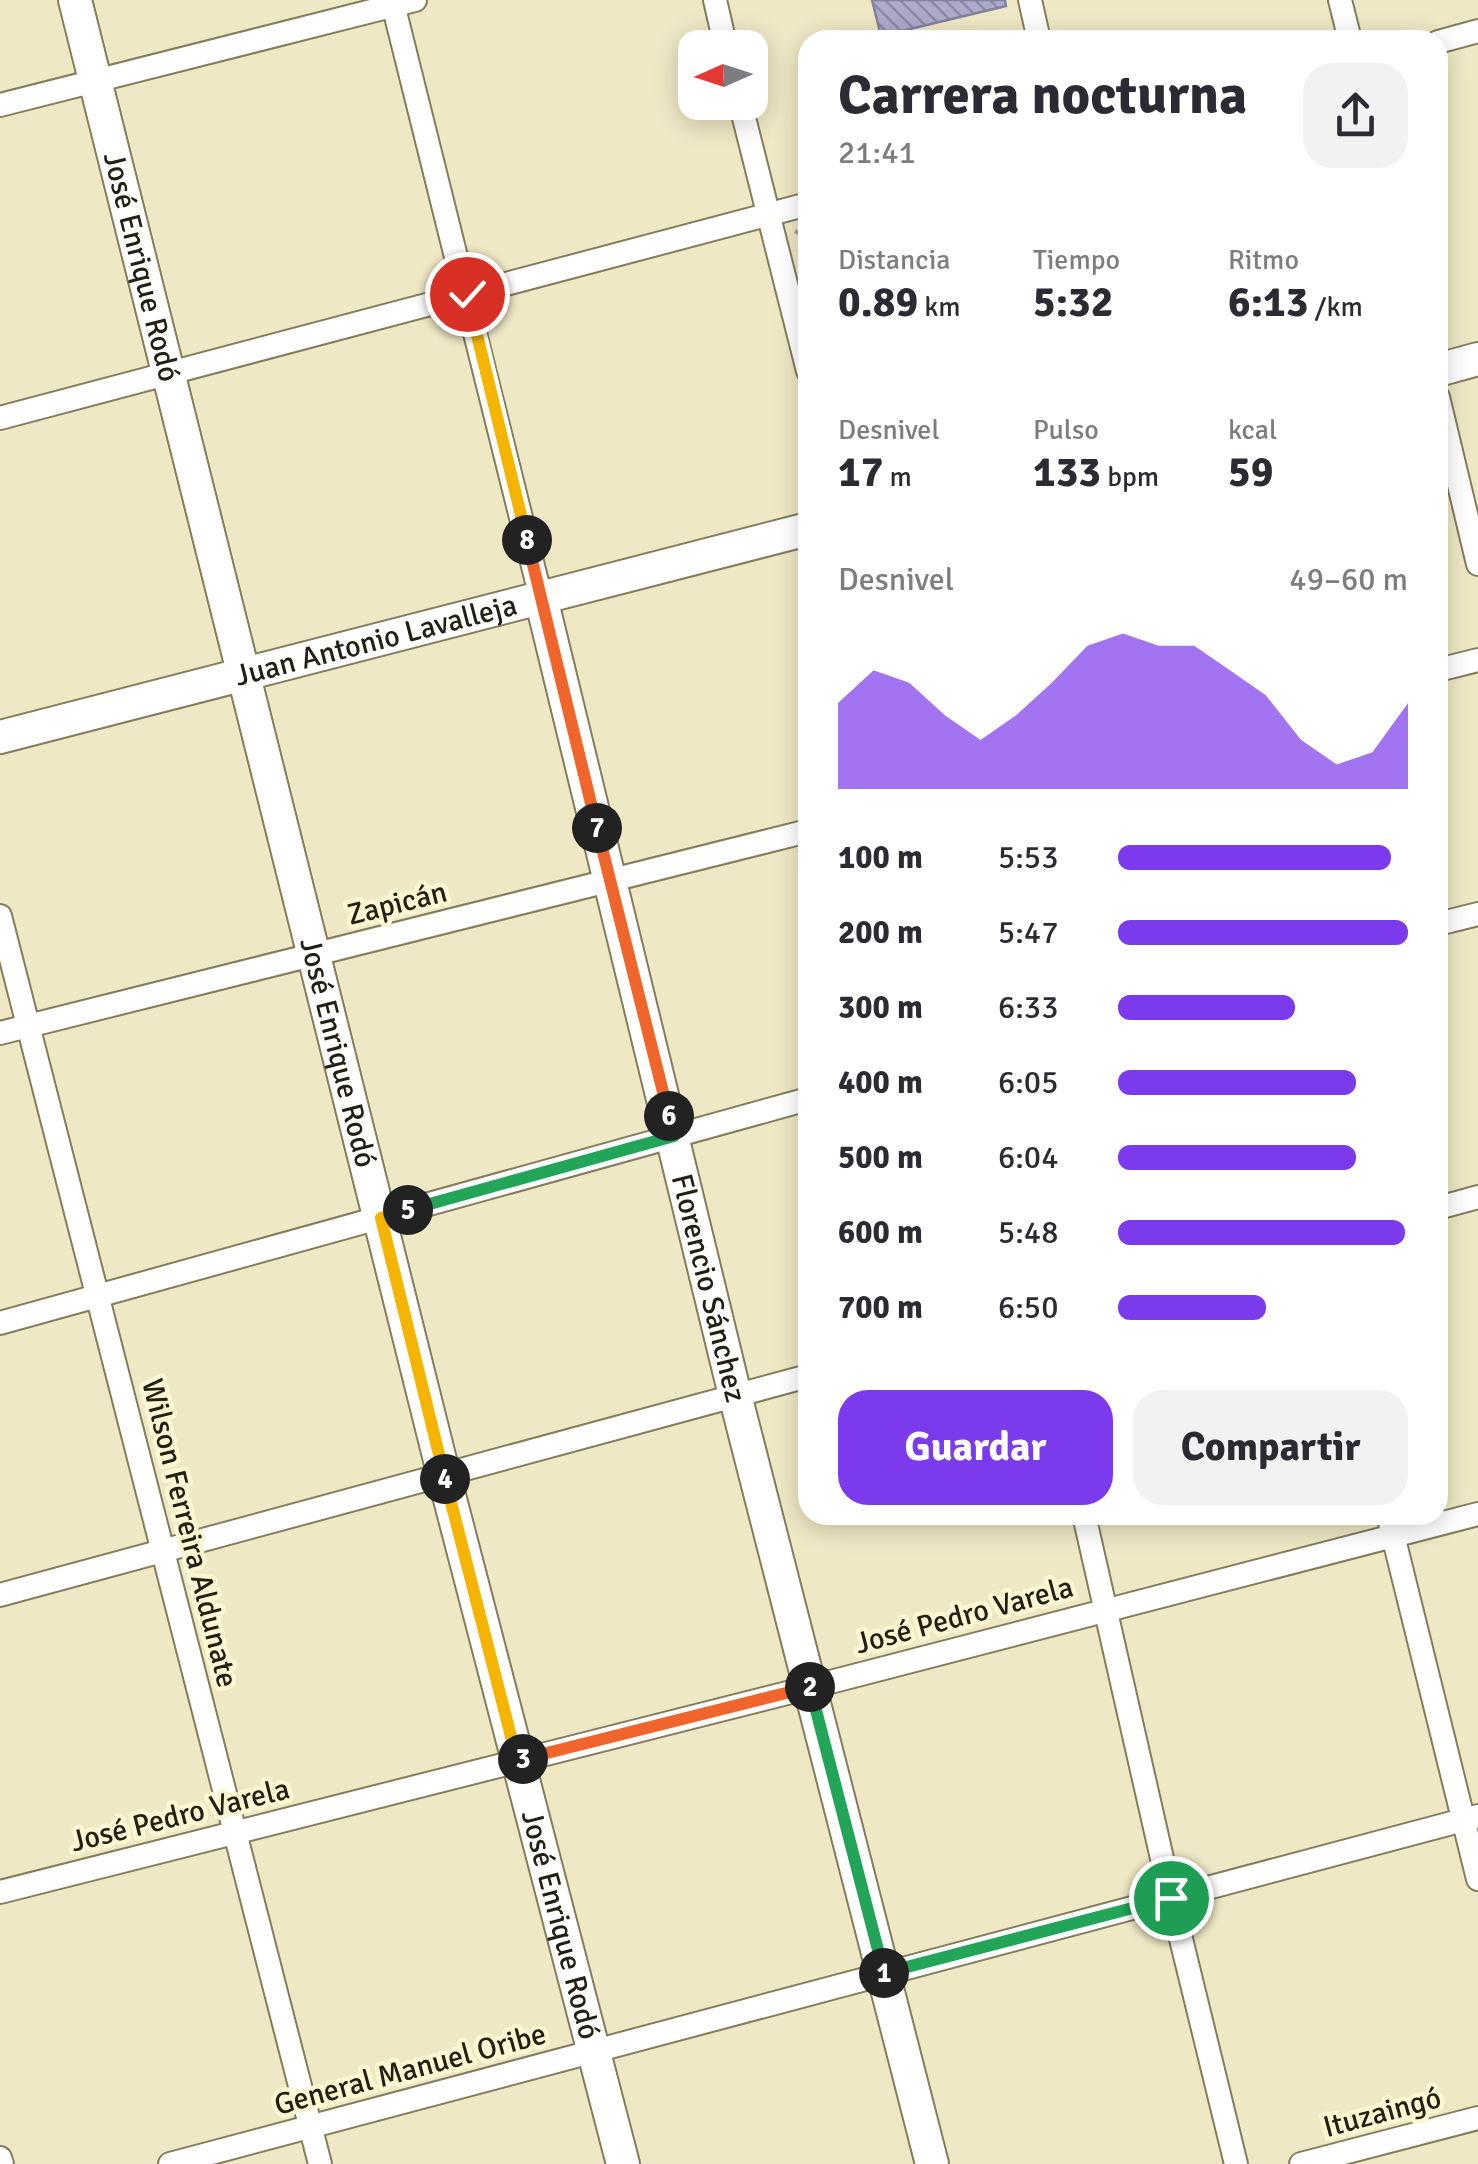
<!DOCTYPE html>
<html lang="es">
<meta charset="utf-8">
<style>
body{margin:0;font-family:Signika,sans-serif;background:#f2f2f3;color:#2b2b33;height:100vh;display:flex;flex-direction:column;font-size:38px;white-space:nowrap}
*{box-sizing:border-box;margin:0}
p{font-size:32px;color:#7c7c81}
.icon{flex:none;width:55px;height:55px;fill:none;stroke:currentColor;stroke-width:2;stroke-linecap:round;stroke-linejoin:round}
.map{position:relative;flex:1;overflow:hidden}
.sheet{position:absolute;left:798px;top:30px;width:650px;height:1495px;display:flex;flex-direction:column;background:#fff;border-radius:30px;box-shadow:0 5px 25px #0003}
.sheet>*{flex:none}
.needle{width:65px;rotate:267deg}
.tools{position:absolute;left:678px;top:30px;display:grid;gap:20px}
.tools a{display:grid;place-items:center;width:90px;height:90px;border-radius:20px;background:#fff;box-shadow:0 5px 25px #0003;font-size:50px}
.pin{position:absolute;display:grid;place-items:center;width:85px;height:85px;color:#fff;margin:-42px;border:5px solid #fff;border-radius:50%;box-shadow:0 2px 10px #0007}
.km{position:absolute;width:50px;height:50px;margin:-25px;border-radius:50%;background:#222;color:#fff;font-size:28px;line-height:50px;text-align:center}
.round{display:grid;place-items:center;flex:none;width:105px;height:105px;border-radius:30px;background:#f2f2f3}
.overview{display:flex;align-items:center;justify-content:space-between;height:170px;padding:0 40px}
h1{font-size:55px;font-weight:800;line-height:75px}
.stats{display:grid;grid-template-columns:repeat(3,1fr);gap:15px;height:170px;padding:10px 40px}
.stats div{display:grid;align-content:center}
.stats b{font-size:42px;font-weight:800}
.stats small{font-size:28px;font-weight:400}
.stats p{font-size:28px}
.chart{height:280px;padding:20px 40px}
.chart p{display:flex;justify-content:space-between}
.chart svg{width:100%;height:180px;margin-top:10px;fill:#7c3aed;opacity:.7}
.action{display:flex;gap:20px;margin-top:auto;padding:20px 40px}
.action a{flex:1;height:115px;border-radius:30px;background:#7c3aed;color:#fff;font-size:40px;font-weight:800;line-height:115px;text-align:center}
.action a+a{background:#f2f2f3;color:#2b2b33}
ul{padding:0 40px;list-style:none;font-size:32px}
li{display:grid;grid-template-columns:160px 120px 1fr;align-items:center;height:75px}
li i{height:25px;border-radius:12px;background:#7c3aed}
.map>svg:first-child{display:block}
.building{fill:url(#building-back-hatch);stroke:#8480a0;stroke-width:2.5}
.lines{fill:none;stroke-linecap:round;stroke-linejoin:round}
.street-casing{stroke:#837d5d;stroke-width:26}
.secondary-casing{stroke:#837d5d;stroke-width:36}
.path{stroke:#aba58a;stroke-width:4;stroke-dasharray:5 8;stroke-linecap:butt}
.street{stroke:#fff;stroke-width:22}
.secondary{stroke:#fff;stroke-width:32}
.split-1-casing{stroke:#fff;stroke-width:20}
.split-2-casing{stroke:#fff;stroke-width:20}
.split-3-casing{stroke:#fff;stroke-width:20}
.split-4-casing{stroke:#fff;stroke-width:20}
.split-5-casing{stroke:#fff;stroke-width:20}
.split-6-casing{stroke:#fff;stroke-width:20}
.split-7-casing{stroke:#fff;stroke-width:20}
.split-8-casing{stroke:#fff;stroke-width:20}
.split-9-casing{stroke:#fff;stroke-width:20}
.split-1{stroke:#22a559;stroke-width:12}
.split-2{stroke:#22a559;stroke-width:12}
.split-3{stroke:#f0652b;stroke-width:12}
.split-4{stroke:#f5b400;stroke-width:12}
.split-5{stroke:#f5b400;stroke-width:12}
.split-6{stroke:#22a559;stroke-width:12}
.split-7{stroke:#f0652b;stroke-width:12}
.split-8{stroke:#f0652b;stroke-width:12}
.split-9{stroke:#f5b400;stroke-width:12}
.labels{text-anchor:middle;stroke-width:9;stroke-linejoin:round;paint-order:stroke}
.street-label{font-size:30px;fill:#232013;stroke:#fdf6d2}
</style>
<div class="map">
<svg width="1478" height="2164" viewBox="0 0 1478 2164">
<defs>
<pattern id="building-back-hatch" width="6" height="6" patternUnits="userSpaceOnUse" patternTransform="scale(2.5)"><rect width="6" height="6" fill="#adaacb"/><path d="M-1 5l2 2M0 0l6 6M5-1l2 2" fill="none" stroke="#8c8aa4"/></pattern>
</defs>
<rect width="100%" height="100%" fill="#efe8c5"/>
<path class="building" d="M872,0H1005L1006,6L881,36Z"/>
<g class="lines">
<g class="street-casing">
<g id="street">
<path d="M392,0L541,598"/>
<path d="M715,0L726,48"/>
<path d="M1030,0L1039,40"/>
<path d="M1340,0L1350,40"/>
<path d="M1438,42L1478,31"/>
<path d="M740,102L808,371"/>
<path d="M0,105L415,0"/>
<path d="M1438,397L1478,564"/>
<path d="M0,418L808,204"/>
<path d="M1438,670L1478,660"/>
<path d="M0,916L320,2164"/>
<path d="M1438,924L1478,914"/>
<path d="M0,1033L808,831"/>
<path d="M1438,1208L1478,1197"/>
<path d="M0,1323L808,1099"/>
<path d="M1084,1515L1171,1898L1236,2164"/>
<path d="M1388,1515L1478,1879"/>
<path d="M0,1595L808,1376"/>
<path d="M0,1892L811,1687L1478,1514"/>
<path d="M0,2158L2,2164"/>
<path d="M170,2164L1478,1816"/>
<path d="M1301,2164L1478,2118"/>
</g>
</g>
<g class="secondary-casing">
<g id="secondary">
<path id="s1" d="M75,0L444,1476L623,2164"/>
<path d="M1438,370L1478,359"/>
<path id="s2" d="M541,598L735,1395L932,2164"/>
<path id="s3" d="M0,737L808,529"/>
</g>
</g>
<path class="path" d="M795,231L808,239"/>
<use href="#street" class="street"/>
<use href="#secondary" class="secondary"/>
</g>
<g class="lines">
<g class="split-1-casing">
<path id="split-1" d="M884,1973L1171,1898"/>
</g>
<g class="split-2-casing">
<path id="split-2" d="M810,1687L884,1973"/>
</g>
<g class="split-3-casing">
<path id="split-3" d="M523,1759L810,1687"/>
</g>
<g class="split-4-casing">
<path id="split-4" d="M445,1479L517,1760L523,1759"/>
</g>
<g class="split-5-casing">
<path id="split-5" d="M408,1210L381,1218L445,1479"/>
</g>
<g class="split-6-casing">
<path id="split-6" d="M408,1210L674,1136L669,1116"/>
</g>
<g class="split-7-casing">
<path id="split-7" d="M597,828L669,1116"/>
</g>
<g class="split-8-casing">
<path id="split-8" d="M527,540L597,828"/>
</g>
<g class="split-9-casing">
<path id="split-9" d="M467,294L527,540"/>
</g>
<use href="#split-1" class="split-1"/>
<use href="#split-2" class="split-2"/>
<use href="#split-3" class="split-3"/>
<use href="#split-4" class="split-4"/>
<use href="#split-5" class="split-5"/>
<use href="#split-6" class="split-6"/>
<use href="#split-7" class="split-7"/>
<use href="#split-8" class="split-8"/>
<use href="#split-9" class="split-9"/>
</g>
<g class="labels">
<g class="street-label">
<text dy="10" stroke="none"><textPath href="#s1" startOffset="275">José Enrique Rodó</textPath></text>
<text dy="10" stroke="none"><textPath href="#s3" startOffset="388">Juan Antonio Lavalleja</textPath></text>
<text transform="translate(397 903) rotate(-14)" y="10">Zapicán</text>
<text dy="10" stroke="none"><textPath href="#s1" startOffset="1085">José Enrique Rodó</textPath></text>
<text dy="10" stroke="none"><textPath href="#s2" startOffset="710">Florencio Sánchez</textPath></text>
<text transform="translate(190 1533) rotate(76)" y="10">Wilson Ferreira Aldunate</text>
<text transform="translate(964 1615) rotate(-15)" y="10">José Pedro Varela</text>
<text transform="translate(180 1815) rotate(-14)" y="10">José Pedro Varela</text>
<text dy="10" stroke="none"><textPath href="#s1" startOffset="1985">José Enrique Rodó</textPath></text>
<text transform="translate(410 2069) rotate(-15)" y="10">General Manuel Oribe</text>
<text transform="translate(1382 2112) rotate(-15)" y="10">Ituzaingó</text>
</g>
</g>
</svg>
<div class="tools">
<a><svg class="needle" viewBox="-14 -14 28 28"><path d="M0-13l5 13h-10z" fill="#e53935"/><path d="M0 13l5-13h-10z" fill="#7c7c81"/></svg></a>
</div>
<div class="pin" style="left:1171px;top:1898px;background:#1e9e55"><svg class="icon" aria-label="arrive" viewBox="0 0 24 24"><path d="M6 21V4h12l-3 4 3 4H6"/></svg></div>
<div class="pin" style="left:467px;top:294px;background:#d93025"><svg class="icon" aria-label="check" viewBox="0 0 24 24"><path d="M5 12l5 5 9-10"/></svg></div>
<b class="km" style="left:884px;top:1973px">1</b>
<b class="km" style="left:810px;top:1687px">2</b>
<b class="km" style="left:523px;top:1759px">3</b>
<b class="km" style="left:445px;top:1479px">4</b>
<b class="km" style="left:408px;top:1210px">5</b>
<b class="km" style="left:669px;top:1116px">6</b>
<b class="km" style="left:597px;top:828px">7</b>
<b class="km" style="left:527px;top:540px">8</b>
<section class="sheet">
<div class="overview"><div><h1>Carrera nocturna</h1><p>21:41</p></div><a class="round"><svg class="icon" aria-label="share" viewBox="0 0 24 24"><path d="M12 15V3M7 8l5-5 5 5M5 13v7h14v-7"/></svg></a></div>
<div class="stats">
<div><p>Distancia</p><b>0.89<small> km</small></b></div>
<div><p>Tiempo</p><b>5:32</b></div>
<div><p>Ritmo</p><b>6:13<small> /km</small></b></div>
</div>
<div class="stats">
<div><p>Desnivel</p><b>17<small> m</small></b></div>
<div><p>Pulso</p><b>133<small> bpm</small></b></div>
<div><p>kcal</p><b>59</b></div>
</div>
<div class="chart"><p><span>Desnivel</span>49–60 m</p>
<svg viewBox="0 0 160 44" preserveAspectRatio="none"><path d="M0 44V23L10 15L20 18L30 26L40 32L50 26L60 18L70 9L80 6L90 9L100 9L110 15L120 21L130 32L140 38L150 35L160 23V44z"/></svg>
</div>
<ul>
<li><b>100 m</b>5:53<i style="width:94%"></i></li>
<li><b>200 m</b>5:47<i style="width:100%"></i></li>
<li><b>300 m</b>6:33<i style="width:61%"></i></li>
<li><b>400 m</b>6:05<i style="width:82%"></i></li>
<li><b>500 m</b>6:04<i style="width:82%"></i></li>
<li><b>600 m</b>5:48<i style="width:99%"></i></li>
<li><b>700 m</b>6:50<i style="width:51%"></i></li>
</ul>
<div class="action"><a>Guardar</a><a>Compartir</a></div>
</section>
</div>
